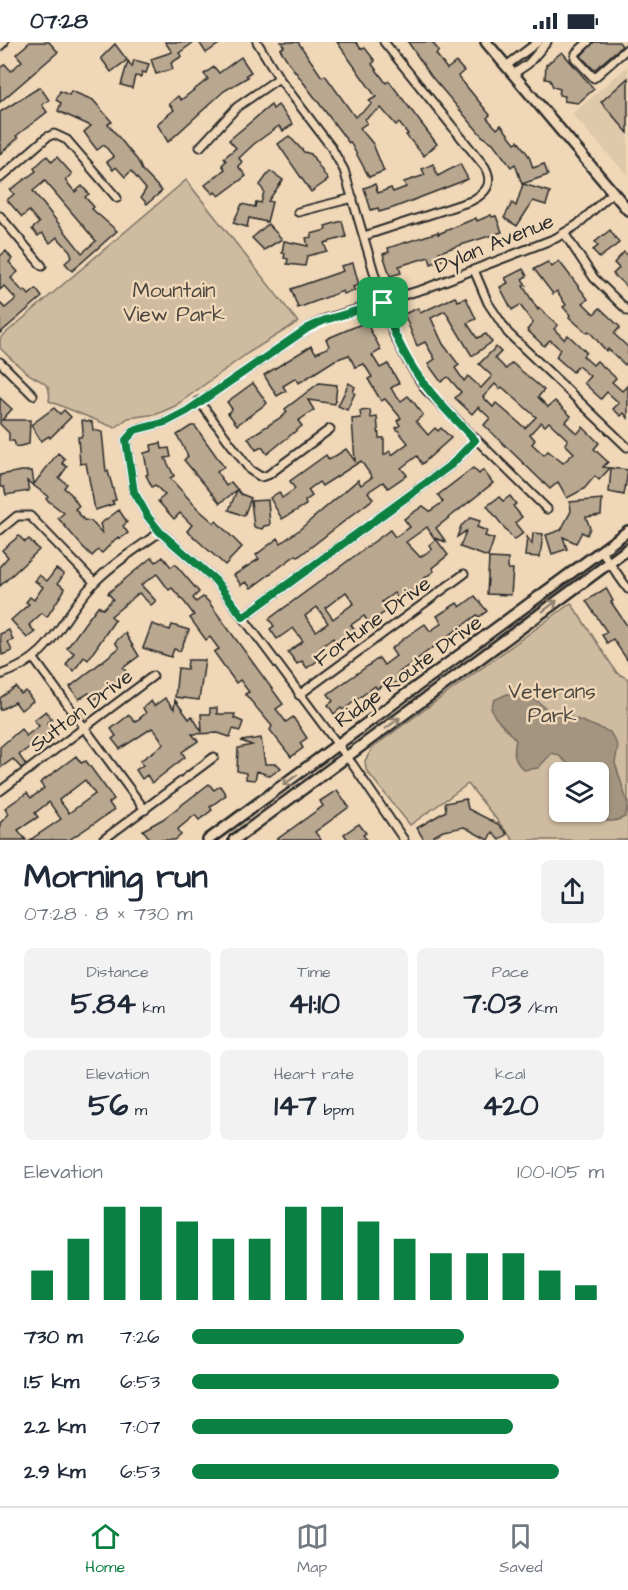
<!DOCTYPE html>
<meta charset="utf-8">
<style>
body{margin:0;font-family:"Architects Daughter",sans-serif;background:#f2f2f3;color:#1f2937;height:100vh;display:flex;flex-direction:column;font-size:22px;white-space:nowrap}
*{box-sizing:border-box;margin:0}
p{font-size:20px;color:#747a83}
.icon{flex:none;width:33px;height:33px;fill:none;stroke:currentColor;stroke-width:2;stroke-linecap:round;stroke-linejoin:round}
.map{position:relative;height:798px;overflow:hidden}
.details{display:flex;flex-direction:column;background:#fff;flex:1}
.details>*{flex:none}
.fabs{position:absolute;left:549px;top:720px;display:grid;gap:12px}
.fabs a{display:grid;place-items:center;width:60px;height:60px;border-radius:9px;background:#fff;box-shadow:0 2px 4px #0004;font-size:30px}
.pin{position:absolute;display:grid;place-items:center;width:51px;height:51px;color:#fff;margin:-26px;border-radius:12px;box-shadow:0 3px 9px #0006}
.round{display:grid;place-items:center;flex:none;width:63px;height:63px;border-radius:9px;background:#f2f2f3}
.headline{display:flex;align-items:center;justify-content:space-between;height:102px;padding:0 24px}
h1{font-size:33px;font-weight:700;line-height:45px}
.stats{display:grid;grid-template-columns:repeat(3,1fr);gap:9px;height:102px;padding:6px 24px}
.stats div{display:grid;align-content:center;border-radius:9px;background:#f2f2f3;text-align:center}
.stats b{font-size:30px;font-weight:700}
.stats small{font-size:16px;font-weight:400}
.stats p{font-size:16px}
.chart{height:168px;padding:12px 24px}
.chart p{display:flex;justify-content:space-between}
.chart svg{width:100%;height:108px;margin-top:6px;stroke:#0b8043;stroke-width:6}
ul{padding:0 24px;list-style:none;font-size:20px}
li{display:grid;grid-template-columns:96px 72px 1fr;align-items:center;height:45px}
li i{height:15px;border-radius:8px;background:#0b8043}
.status{display:flex;justify-content:space-between;align-items:center;height:42px;padding:0 30px;background:#fff;direction:ltr}
.status svg{height:16px;fill:currentColor}
.menu{display:flex;justify-content:space-around;align-items:center;height:84px;border-top:2px solid #e0e1e3;background:#fff;font-size:16px;color:#747a83}
.menu a{display:grid;justify-items:center;gap:3px}
.menu .active{color:#0b8043}
.map>svg:first-child{display:block}
.built{fill:#dfc9ab}
.green{fill:#cfbba0;stroke:#7d7366;stroke-width:1.5;fill-rule:evenodd}
.water{fill:#a49581;stroke:#746b5f;stroke-width:1.5}
.building{fill:#b9a790;stroke:#2b2b2b;stroke-width:1.5;fill-rule:evenodd}
.lines{fill:none;stroke-linecap:round;stroke-linejoin:round}
.street-casing{stroke:#2b2b2b;stroke-width:11}
.secondary-casing{stroke:#2b2b2b;stroke-width:14}
.street{stroke:#efd7b7;stroke-width:7}
.secondary{stroke:#efd7b7;stroke-width:9}
.oneway{stroke:#8d8171}
.route-casing{stroke:#fff;stroke-width:12}
.route{stroke:#0b8043;stroke-width:8}
.labels{text-anchor:middle;stroke-width:5;stroke-linejoin:round;paint-order:stroke}
.street-label{font-size:21px;fill:#2b2b2b;stroke:#efd7b7}
.park-label{font-size:21px;fill:#4c4842;stroke:#efd7b7}
</style>
<div class="status"><b>07:28</b><svg viewBox="0 0 49 12"><path d="M0 12V9h3v3zM5 12V6h3v6zM10 12V3h3v9zM15 12V0h3v12zM26 1h20v11H26zM47 4h2v5h-2z"/></svg></div>
<div class="map">
<svg width="628" height="798" viewBox="0 0 628 798">
<rect width="100%" height="100%" fill="#efd7b7"/>
<filter id="ink" filterUnits="userSpaceOnUse"><feTurbulence type="fractalNoise" baseFrequency=".0167" numOctaves="2"/><feDisplacementMap in="SourceGraphic" scale="12" xChannelSelector="R" yChannelSelector="G"/><feConvolveMatrix kernelMatrix="1 2 1 2 8 2 1 2 1" color-interpolation-filters="sRGB"/></filter>
<g filter="url(#ink)">
<path class="built" d="M628,24V134L572,72Z"/>
<g class="green">
<path d="M186,138L298,280L248,311L175,364L157,372L128,376L115,386L49,359C53,338 37,340 25,329C16,322 8,314 0,306V296Z"/>
<path d="M571,561L617,631L628,637V798H513L468,742L410,783L366,728L365,719L373,705ZM560,730H598V770H560Z"/>
</g>
<path class="water" d="M507,652L536,658L551,671L571,675L610,690L618,704L615,721L628,762L625,775C610,782 603,780 591,770H598V730H577L558,713L552,711L538,726L524,728C513,718 513,712 516,698L495,675L491,666L494,658Z"/>
<g class="building">
<path d="M30,0H49L58,10L0,60V26L5,22L11,29L22,19L16,12Z"/>
<path d="M165,0H194L179,11L182,14L171,21L173,27L156,32L151,17L172,10Z"/>
<path d="M199,0H222L206,11Z"/>
<path d="M281,0H298L322,35L325,33L355,75L372,62L369,59L376,55L337,0H356L361,7L365,6L375,19L372,22L386,41L389,39L437,102L424,114L406,93L408,92L399,81L396,83L381,66L365,77L367,81L360,86L373,102L384,129L369,135L350,100L349,101L291,24L280,7L284,5Z"/>
<path d="M408,0H432L439,9L436,12L447,27L456,20L464,29L458,34L490,73L487,76L497,87L501,83L515,101L518,99L529,114L533,126L544,122L548,133L522,142L515,122L511,125L493,101L482,94L431,34Z"/>
<path d="M594,0H619L622,4L594,28L581,14Z"/>
<path d="M115,2L127,18L111,30L101,16Z"/>
<path d="M562,10L594,47L578,61L564,59L565,54L559,53L560,47L553,45L550,38L545,37L546,23Z"/>
<path d="M241,15L251,30L246,33L248,35L224,49L168,100L157,82L174,68L169,62L178,54L181,58L208,37L204,32L214,25L219,31Z"/>
<path d="M134,18L149,22L146,31L142,30L141,35L135,34L132,46L121,43L128,19L132,25Z"/>
<path d="M628,36V91L601,60Z"/>
<path d="M40,45L49,58L42,63L47,70L16,94L18,96L0,112V70Z"/>
<path d="M60,49L69,53L71,49L93,58L112,80L108,82L138,119L142,128L162,149L147,162L141,155L146,147L131,129L125,135L116,125L113,128L107,120L114,115L104,103L97,108L91,100L84,90L91,84L58,69L61,61L56,58Z"/>
<path d="M271,63L273,67L278,63L293,82L283,89L279,84L254,102L239,116L242,120L238,124L246,134L219,154L215,150L213,152L205,143L225,127L222,123L226,119L224,116L236,106L229,98Z"/>
<path d="M289,94L304,110L311,112L328,138L311,150L278,102Z"/>
<path d="M47,114L52,120L57,115L72,132L65,138L75,150L82,144L89,152L85,155L94,165L92,167L117,189L72,229L65,221L72,215L70,209L57,195L50,201L42,191L38,194L32,187L39,181L29,169L22,175L7,158L14,152L10,148L36,129L34,126ZM45,139L96,199L82,211L33,149Z"/>
<path d="M433,122L438,134L460,122L468,137L393,166L379,170L378,166L371,168L364,146L375,142L378,151L391,146L393,150L406,145L404,140L425,133L422,127Z"/>
<path d="M270,129L283,138L268,159L272,160L267,180L249,176L247,185L233,181L242,162L255,165L256,160L261,161L264,150L260,143Z"/>
<path d="M523,142L550,150L546,163L533,159L517,184L504,176L512,161L516,164Z"/>
<path d="M491,173L492,175L496,174L502,190L439,210L442,218L431,222L429,215L399,224L401,231L390,234L383,212L389,210L388,206L438,190V192L476,176L477,179Z"/>
<path d="M342,179L346,195L324,201L327,209L307,214L305,224L287,222L288,217L284,216L285,211H282L284,199L308,204L306,196L312,195L311,192L326,188L325,184Z"/>
<path d="M268,182L282,197L264,208L252,196Z"/>
<path d="M610,188L619,201L599,216L593,208L598,204L595,200Z"/>
<path d="M6,209L12,217L9,220L18,230L11,236L23,250L25,248L29,253L36,247L42,255L0,291V261L5,266L16,257L4,244L0,248V214Z"/>
<path d="M624,210L628,213V246L613,232L619,226L614,221Z"/>
<path d="M559,219L588,257L583,261L594,272L600,266L620,285L614,292L628,305V319L625,323L608,307L606,309L589,289L587,291L569,275L570,273L563,265L566,263L557,249L553,252L534,227L548,220L552,225Z"/>
<path d="M353,221L359,243L353,245L355,249L343,252V249L298,266L291,247L343,229L341,224Z"/>
<path d="M523,227L527,234L522,237L526,243L523,244L538,268L539,266L558,283L554,287L564,297L568,293L586,310L583,314L593,323L597,319L608,329L616,336L612,340L622,349L628,343V376L624,371L621,374L613,367L619,361L607,350L601,357L584,341L590,334L578,324L573,330L556,315L560,307L550,298L544,304L527,288L533,281L520,263L512,268L500,245L508,241L505,236Z"/>
<path d="M455,255L458,259L466,256L476,277L467,281L477,296L486,292L492,300L472,314L445,269L431,276L443,302L459,323L455,326L464,339L468,334L481,346L492,334L479,322L496,305L501,310L495,316L506,327L512,321L544,348L538,355L548,365L555,359L571,374L565,380L577,392L583,385L599,401L594,407L608,420L603,425L610,426L599,438L595,434L584,447L567,456L558,440L550,447L484,383L490,376L478,365L472,372L455,356L461,350L448,335L441,340L428,322L435,317L425,300L417,304L404,272L418,266L420,271ZM495,342L500,347L502,345L536,375L525,386L496,361L493,365L483,355ZM541,380L545,384L549,380L568,398L565,402L574,411L563,421L548,409L544,413L532,402L535,398L530,392Z"/>
<path d="M366,280L381,308L372,313L380,326L388,322L399,341L391,346L395,353L401,359L408,354L415,362L423,373L416,379L428,393L435,386L438,389L441,386L451,396L422,422L417,414L401,426L407,433L388,446L383,440L368,450L373,457L298,515L296,513L251,546L246,540L241,543L234,533L259,517L256,513L278,496L281,501L299,488L358,438L361,443L372,435L361,419L322,444L319,440L308,448L312,454L305,459L306,463L282,477L270,456L279,450L282,456L295,447L290,439L326,413L329,418L346,407L355,419L352,377L361,376L360,369L370,368L371,376L377,375L379,396H384V413L390,409L392,413L408,401L396,386L400,383L397,379L401,376L385,357L381,359L368,337L372,335L364,322L355,325L349,313L335,318L299,341L296,336L283,344L286,349L277,354L264,333L311,304L316,311L327,306L329,304L326,297Z"/>
<path d="M253,341L267,361L237,383L228,371L232,367L227,360Z"/>
<path d="M319,341L337,343L335,362L308,358L314,368L298,379L302,384L267,412L262,405L256,408L248,396L283,374L287,370L285,367Z"/>
<path d="M349,341L355,345L353,350L355,351L347,368L338,364Z"/>
<path d="M0,356L12,367L2,378H30L29,402L16,405L14,399H9V391L0,382Z"/>
<path d="M54,366L60,372L64,368L71,375L50,396L49,394L41,399L31,383Z"/>
<path d="M82,378L92,380L93,388L102,390L106,430L108,429L116,458L112,459L114,462L95,468L86,421L80,422L78,395H81L83,389Z"/>
<path d="M191,384H195L224,425L217,430L226,444L231,440L241,452L251,456L244,474L229,468L237,448L220,461L184,418L188,414L177,393Z"/>
<path d="M161,401L162,407L169,406L171,415L165,416L174,434L170,436L198,467L214,481L216,479L242,505L225,523L187,489L192,483L180,471L174,477L158,459L165,453L155,443L152,445L146,433L148,432L144,411L152,409L151,403Z"/>
<path d="M58,411L65,417L62,421L67,425L59,436L67,442L64,446L71,452L79,464L75,467L84,478L91,479L103,492L100,482L119,468L127,480L123,484L128,491L120,497L118,495L102,511L98,508L92,514L82,504L58,476L64,471L46,457L48,454L27,439L29,449L6,453L4,445H0V433L22,429H32L34,442Z"/>
<path d="M473,426L479,432L483,428L493,441L436,486L446,500L434,496L427,485L406,500L420,515L432,507L429,503L436,497L448,513L432,526L434,529L422,538L424,541L399,558L394,551L382,560L388,568L369,581L364,574L351,583L356,590L338,603L333,596L321,605L326,613L307,626L302,619L297,622L288,610L303,599L293,586L277,597L270,587L274,584L269,577L390,488L395,495L410,485L404,477L423,464L430,469L443,460L438,453ZM346,550L354,561L333,577L325,566ZM317,565L328,581L316,589L305,574Z"/>
<path d="M611,426L628,428L624,453L609,450Z"/>
<path d="M510,454L516,462L513,464L522,475L515,481L523,491L514,498L487,464L499,455L503,459Z"/>
<path d="M602,457L601,473L586,475L590,486L587,493L582,490L576,501L563,495L567,507L552,512L546,493L561,488L571,469L570,460Z"/>
<path d="M268,458L270,483L264,484L262,487L254,485L251,459Z"/>
<path d="M470,476L480,479L477,485L487,489L485,494L494,497L488,515L460,505L466,489L457,495L461,484Z"/>
<path d="M533,491L543,492L540,515L525,514L527,495L532,502Z"/>
<path d="M19,494L25,500L29,497L39,508L0,544V524L8,515L2,508Z"/>
<path d="M152,515L156,520L163,515L171,525L175,522L199,550L193,556L196,560L203,555L208,559L283,662L276,667L286,680L293,675L307,696L300,701L303,706L291,715L270,688L272,684L245,652L249,650L240,638L236,641L214,610L219,607L210,595L206,598L190,576L194,573L186,562L172,546L169,548L157,532L141,543L156,559L151,563L139,551L111,574L115,578L88,618L84,615L74,629L66,623L74,611L67,606L85,581L98,564L103,567L113,557L108,551Z"/>
<path d="M489,516L508,517V527H513L511,553L487,552Z"/>
<path d="M56,527L64,532L58,541L65,547L47,575L42,571L29,583L35,590L27,596L11,578L29,562L26,560L30,555L34,558L43,545L35,539L39,533L47,539Z"/>
<path d="M606,546L613,559L611,560L628,585V619L613,597L607,601L602,593L607,590L586,559Z"/>
<path d="M475,554L487,569L479,575L477,573L413,620L397,632L401,637L388,646L385,642L377,647L375,644L343,668L341,666L334,672L328,663L333,659L328,652L379,616L384,623L396,614L391,607L406,595L425,582L430,589L442,581L437,574L457,561L460,565Z"/>
<path d="M152,582L170,588L172,583L189,588L180,609L174,607L171,615L143,606Z"/>
<path d="M9,588L13,598L8,600L12,609L2,613L0,592Z"/>
<path d="M125,591L139,614L123,626L127,631L94,658L89,651L79,657L70,645L119,606L115,600Z"/>
<path d="M188,618H205L199,658L175,655L178,626L187,627Z"/>
<path d="M16,645L21,652L26,649L33,659L21,668L15,660L0,668V656Z"/>
<path d="M165,656L174,667L175,658L189,677L192,674L202,690L201,672H210V666H217V672H235L234,676L243,680L240,689L233,687L230,695L218,691L192,692L198,699L182,710L185,715L152,741L147,733L142,737L136,728L143,723L140,719L164,702L156,690L152,686L120,707L112,697L116,694L111,687L129,673L135,680L146,671L143,666L151,659L154,664Z"/>
<path d="M46,669L52,677L47,681L53,688L19,713L26,723L21,726L13,717L0,726V705L21,687L26,694L39,684L34,678Z"/>
<path d="M261,696L265,722H277L281,726L270,734L257,729L255,738L246,737V731L237,729L238,706L252,703L241,699Z"/>
<path d="M76,714L81,721L86,719L114,757L109,761L114,768L69,798H30L61,777L49,760L35,771L38,775L18,788L26,798H0V781L9,772L5,766L27,751L31,756L44,746L40,741ZM85,738L95,752L69,771L59,758Z"/>
<path d="M209,742L214,748L220,744L226,753L210,765L212,768L199,778L195,773L178,787L181,793L175,798H151L143,788L163,777Z"/>
<path d="M337,748L349,765L315,790L321,798H276L323,764L320,759Z"/>
<path d="M466,757L468,767L498,782L507,792L499,798L492,790L488,798L464,785L443,789L434,794L436,798H424L417,786L446,769L445,761Z"/>
<path d="M359,782L366,791L363,793L367,798H348L344,792Z"/>
</g>
<g class="lines">
<g class="street-casing">
<g id="street">
<path d="M257,0L279,36L331,105L344,128L383,261L394,293L408,320L426,348L547,467"/>
<path d="M588,0L576,11L575,16L594,36L628,6"/>
<path d="M0,4L4,0"/>
<path d="M506,24L538,0"/>
<path d="M513,32L528,22L547,0"/>
<path d="M200,105L237,65L279,36"/>
<path d="M0,136L47,95L54,92L67,98L117,156"/>
<path d="M298,170L353,156"/>
<path d="M0,174L42,224"/>
<path d="M564,191L594,236L628,269"/>
<path d="M364,194L471,159C486,151 494,142 485,125L384,0"/>
<path d="M474,228L488,261L508,291L627,405"/>
<path d="M0,320L33,353"/>
<path d="M199,359L250,428L261,435L268,433L330,387"/>
<path d="M0,488L17,474H30L94,540"/>
<path d="M601,509L628,547"/>
<path d="M243,575L452,422L475,398"/>
<path d="M34,617L145,768"/>
<path d="M0,633C56,614 58,578 94,541C113,521 138,506 160,490"/>
<path d="M299,653L464,532"/>
<path d="M0,749L153,634"/>
<path d="M103,798L214,715"/>
<path d="M404,798L353,723L215,538L160,490L148,475L134,450L126,398L135,388L166,380L187,369L308,286L325,277L424,247L556,196L577,183L613,150"/>
</g>
</g>
<g class="secondary-casing">
<g id="secondary">
<path d="M486,0L628,168"/>
<path d="M208,798L628,489"/>
<path d="M234,798L628,507"/>
</g>
</g>
<use href="#street" class="street"/>
<use href="#secondary" class="secondary"/>
</g>
<defs><path id="oneway-shaft" d="M-6 0H5M1.5-3L5.5 0L1.5 3" fill="none" stroke-width="1.6" stroke-linecap="round" stroke-linejoin="round" transform="scale(1.5)"/></defs>
<g class="oneway">
<use href="#oneway-shaft" transform="translate(550 564) rotate(-37)"/>
<use href="#oneway-shaft" transform="translate(393 681) rotate(-37)"/>
<use href="#oneway-shaft" transform="translate(290 738) rotate(144)"/>
</g>
</g>
<g class="lines" filter="url(#ink)">
<g class="route-casing">
<path id="route" d="M383,261C405,326 428,350 475,398L452,422L243,575L215,538L160,490L148,475L134,450L126,398L135,388L166,380L187,369L308,286L325,278Z"/>
</g>
<use href="#route" class="route"/>
</g>
<g class="labels">
<g class="street-label">
<text transform="translate(494 201) rotate(-22)" y="7">Dylan Avenue</text>
<text transform="translate(372 579) rotate(-36)" y="7">Fortune Drive</text>
<text transform="translate(408 629) rotate(-36)" y="7">Ridge Route Drive</text>
<text transform="translate(81 668) rotate(-37)" y="7">Sutton Drive</text>
</g>
<g class="park-label">
<text x="174" y="255">Mountain<tspan x="174" dy="24">View Park</tspan></text>
<text x="552" y="656">Veterans<tspan x="552" dy="24">Park</tspan></text>
</g>
</g>
</svg>
<div class="fabs">
<a><svg class="icon" aria-label="layers" viewBox="0 0 24 24"><path d="M12 4l9 5-9 5-9-5zM3 14l9 5 9-5"/></svg></a>
</div>
<div class="pin" style="left:383px;top:261px;background:#1e9e55"><svg class="icon" aria-label="arrive" viewBox="0 0 24 24"><path d="M6 21V4h12l-3 4 3 4H6"/></svg></div>
</div>
<section class="details">
<div class="headline"><div><h1>Morning run</h1><p>07:28 · 8 × 730 m</p></div><a class="round"><svg class="icon" aria-label="share" viewBox="0 0 24 24"><path d="M12 15V3M7 8l5-5 5 5M5 13v7h14v-7"/></svg></a></div>
<div class="stats">
<div><p>Distance</p><b>5.84<small> km</small></b></div>
<div><p>Time</p><b>41:10</b></div>
<div><p>Pace</p><b>7:03<small> /km</small></b></div>
</div>
<div class="stats">
<div><p>Elevation</p><b>56<small> m</small></b></div>
<div><p>Heart rate</p><b>147<small> bpm</small></b></div>
<div><p>kcal</p><b>420</b></div>
</div>
<div class="chart"><p><span>Elevation</span>100–105 m</p>
<svg viewBox="0 0 160 44" preserveAspectRatio="none"><path d="M5 44V32M15 44V19M25 44V6M35 44V6M45 44V12M55 44V19M65 44V19M75 44V6M85 44V6M95 44V12M105 44V19M115 44V25M125 44V25M135 44V25M145 44V32M155 44V38"/></svg>
</div>
<ul>
<li><b>730 m</b>7:26<i style="width:66%"></i></li>
<li><b>1.5 km</b>6:53<i style="width:89%"></i></li>
<li><b>2.2 km</b>7:07<i style="width:78%"></i></li>
<li><b>2.9 km</b>6:53<i style="width:89%"></i></li>
</ul>
</section>
<nav class="menu">
<a class="active"><svg class="icon" aria-label="home" viewBox="0 0 24 24"><path d="M3 11l9-7 9 7M6 9v11h12V9"/></svg>Home</a>
<a><svg class="icon" aria-label="map" viewBox="0 0 24 24"><path d="M3 6l6-2 6 2 6-2v14l-6 2-6-2-6 2zM9 4v14M15 6v14"/></svg>Map</a>
<a><svg class="icon" aria-label="saved" viewBox="0 0 24 24"><path d="M7 4h10v16l-5-4-5 4z"/></svg>Saved</a>
</nav>
